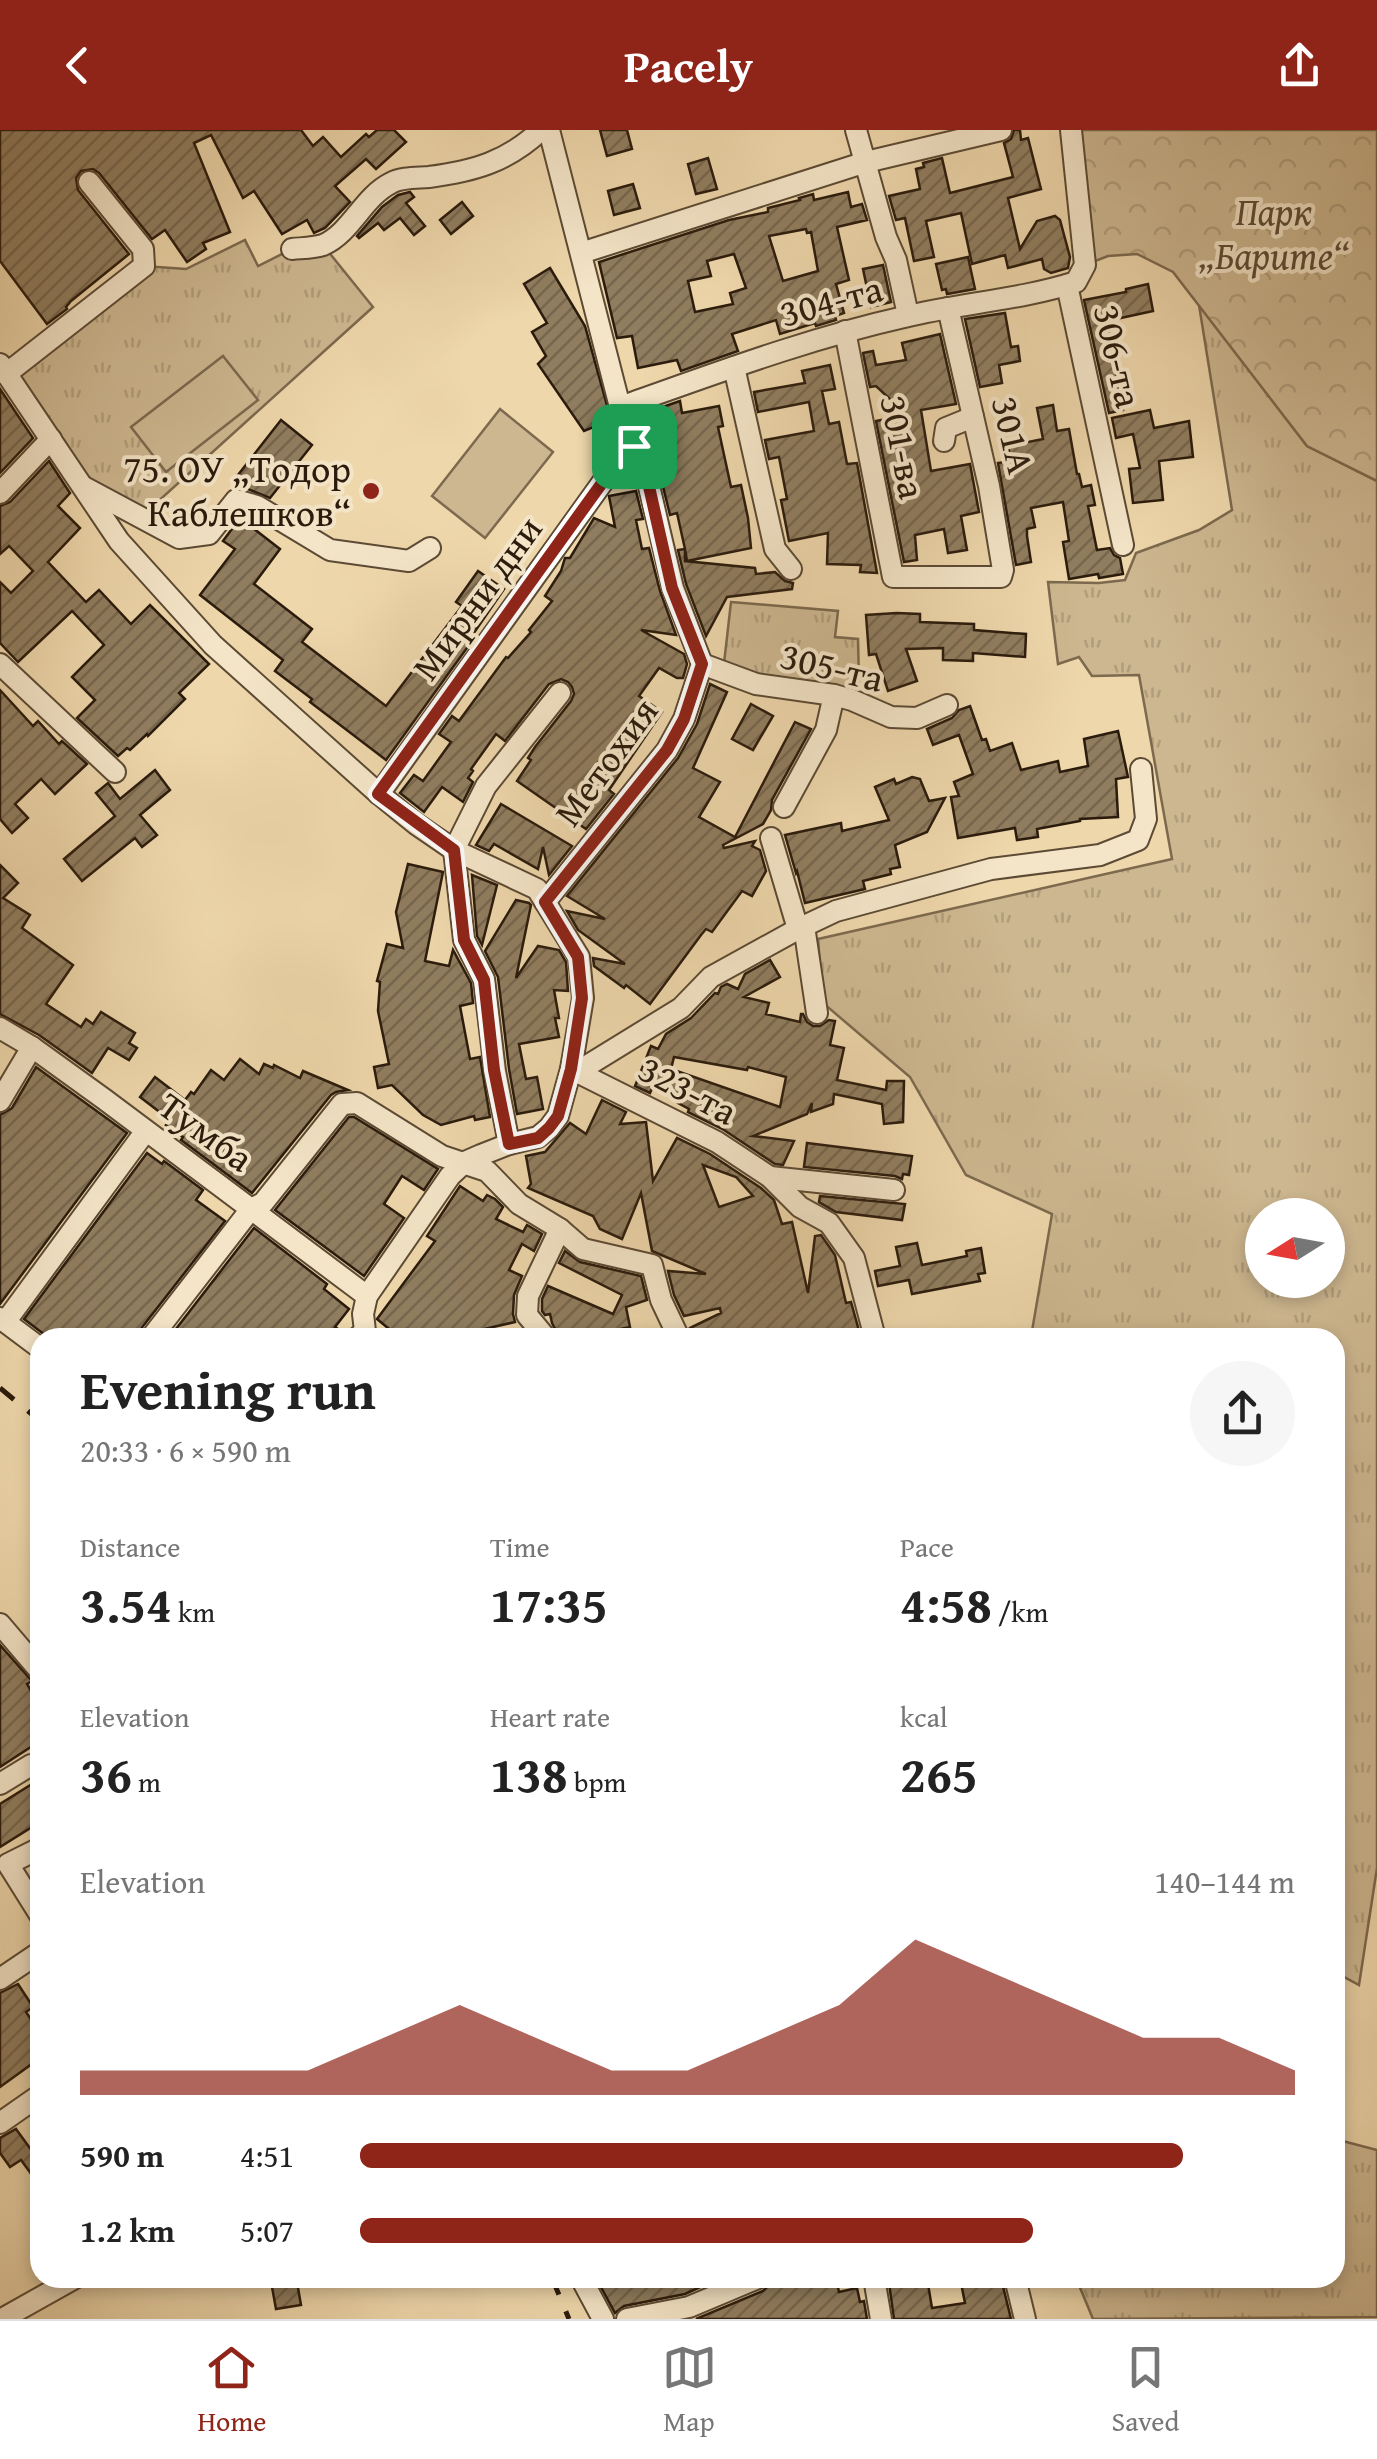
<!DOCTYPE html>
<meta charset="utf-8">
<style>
body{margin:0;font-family:"Gentium Book Plus",serif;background:#f6f6f6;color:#222;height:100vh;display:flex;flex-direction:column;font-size:38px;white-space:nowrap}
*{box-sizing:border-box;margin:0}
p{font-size:32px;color:#767676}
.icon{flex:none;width:55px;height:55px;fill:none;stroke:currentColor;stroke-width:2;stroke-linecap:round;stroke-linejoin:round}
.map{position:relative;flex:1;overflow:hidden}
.side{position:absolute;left:30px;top:1198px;width:1315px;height:960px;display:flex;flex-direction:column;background:#fff;border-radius:30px;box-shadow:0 5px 15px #0003}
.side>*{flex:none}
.needle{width:65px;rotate:259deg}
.buttons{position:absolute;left:1245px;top:1068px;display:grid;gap:20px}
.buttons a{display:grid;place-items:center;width:100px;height:100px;border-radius:50%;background:#fff;box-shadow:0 5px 15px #0003;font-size:50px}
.pin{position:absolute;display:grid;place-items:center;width:85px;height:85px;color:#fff;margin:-42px;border-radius:20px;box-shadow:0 5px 15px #0006}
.round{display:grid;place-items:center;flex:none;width:105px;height:105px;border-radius:52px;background:#f6f6f6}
.summary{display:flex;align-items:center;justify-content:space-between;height:170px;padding:0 50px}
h1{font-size:55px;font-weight:700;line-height:75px}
.stats{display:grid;grid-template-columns:repeat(3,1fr);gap:15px;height:170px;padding:10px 50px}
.stats div{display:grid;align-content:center}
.stats b{font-size:50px;font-weight:700}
.stats small{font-size:28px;font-weight:400}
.stats p{font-size:28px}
.chart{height:280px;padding:20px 50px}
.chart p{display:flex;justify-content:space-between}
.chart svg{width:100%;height:180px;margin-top:10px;fill:#8f2418;opacity:.7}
ul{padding:0 50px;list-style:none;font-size:32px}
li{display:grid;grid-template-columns:160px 120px 1fr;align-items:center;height:75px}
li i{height:25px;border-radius:12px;background:#8f2418}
header{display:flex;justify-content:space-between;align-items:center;height:130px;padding:0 50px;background:#8f2418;color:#fff;font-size:45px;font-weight:700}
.dock{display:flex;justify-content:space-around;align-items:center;height:140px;border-top:2px solid #e0e0e0;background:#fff;font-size:28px;color:#767676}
.dock a{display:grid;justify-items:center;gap:5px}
.dock .active{color:#8f2418}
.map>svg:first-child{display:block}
.grass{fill:url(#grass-tufts);stroke:#7c694e;stroke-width:2.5;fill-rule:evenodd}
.forest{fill:url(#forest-crowns);stroke:#7c694e;stroke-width:2.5}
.pitch{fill:#cdb790;stroke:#7c694e;stroke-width:2.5}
.building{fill:url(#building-hatch);stroke:#2b1b0c;stroke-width:2.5;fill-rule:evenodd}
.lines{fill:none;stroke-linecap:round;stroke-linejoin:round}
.minor-casing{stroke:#5c4a34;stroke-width:24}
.minor{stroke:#f4e5c8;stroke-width:20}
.rail{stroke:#2b1b0c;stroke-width:5;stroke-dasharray:18 18;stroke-linecap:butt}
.route-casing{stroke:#fff;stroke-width:20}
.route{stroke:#8f2418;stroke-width:12}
.poi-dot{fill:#8f2418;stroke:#f4e5c8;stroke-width:4}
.labels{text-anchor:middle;stroke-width:8;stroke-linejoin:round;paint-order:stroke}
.park-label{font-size:38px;font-style:italic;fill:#5c4a34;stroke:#f4e5c8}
.street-label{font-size:38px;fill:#2b1b0c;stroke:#f4e5c8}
.poi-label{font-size:38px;fill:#2b1b0c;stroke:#f4e5c8;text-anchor:end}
</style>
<header><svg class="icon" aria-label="back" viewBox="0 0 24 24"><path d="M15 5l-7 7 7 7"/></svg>Pacely<svg class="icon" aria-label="share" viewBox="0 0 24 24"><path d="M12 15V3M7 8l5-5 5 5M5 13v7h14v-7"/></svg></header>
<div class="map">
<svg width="1377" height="2189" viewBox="0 0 1377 2189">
<defs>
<pattern id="grass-tufts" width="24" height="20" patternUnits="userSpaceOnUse" patternTransform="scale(2.5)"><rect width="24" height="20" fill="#cdb790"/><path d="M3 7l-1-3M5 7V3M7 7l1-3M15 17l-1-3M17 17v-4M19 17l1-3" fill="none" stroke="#b09d7b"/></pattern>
<pattern id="forest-crowns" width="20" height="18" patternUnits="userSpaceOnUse" patternTransform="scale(2.5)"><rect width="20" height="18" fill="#cdb790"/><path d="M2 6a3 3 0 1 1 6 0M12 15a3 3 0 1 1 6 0" fill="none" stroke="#b09d7b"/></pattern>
<pattern id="building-hatch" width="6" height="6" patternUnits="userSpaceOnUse" patternTransform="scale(2.5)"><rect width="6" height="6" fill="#907d5f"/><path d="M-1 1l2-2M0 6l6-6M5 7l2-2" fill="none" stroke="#76664d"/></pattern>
</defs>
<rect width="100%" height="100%" fill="#eed7ab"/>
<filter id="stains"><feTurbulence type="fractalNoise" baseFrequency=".002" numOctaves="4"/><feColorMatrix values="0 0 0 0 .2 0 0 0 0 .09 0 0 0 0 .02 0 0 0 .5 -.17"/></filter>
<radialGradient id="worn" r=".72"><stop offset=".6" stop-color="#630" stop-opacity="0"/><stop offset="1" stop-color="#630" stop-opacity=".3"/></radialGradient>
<g class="grass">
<path d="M245,110L258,136L292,119L323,115L373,177L143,385L83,357L6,244L144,136L186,139Z"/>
<path d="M1199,175L1307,316L1377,351V1738L1359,1855L1335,1842V1208L1031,1207L1052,1084L966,1045L910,947L823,873L818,809L1172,729L1139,545L1092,546L1079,527L1058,534L1048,452L1099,453L1125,450L1136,423L1199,400L1232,380ZM1262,1085H1328V1150H1262Z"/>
<path d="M731,472L838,481L835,507L858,509L859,551L852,570L723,542Z"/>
<path d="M1335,2009L1377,2020V2187L1093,2189L1076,2148H1335Z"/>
</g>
<path class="forest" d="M1071,0H1377V351L1307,316L1173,142L1137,124L1108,126L1085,135Z"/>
<g class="pitch">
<path d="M223,226L258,270L166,342L131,297Z"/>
<path d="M500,279L553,322L485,408L432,366Z"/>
</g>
<g class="building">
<path d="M0,0H301L313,16L323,7L341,27L366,4L369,7L377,0H394L406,12L376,39L366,29L335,56L350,72L325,98L314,103L307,90L282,104L254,61L243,68L211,5L194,13L230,102L203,113L206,119L187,132L165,100L152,109L99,43L93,39L81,41L76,48L78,60L129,124L71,171L66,177L67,179L47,194L0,131Z"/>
<path d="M600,0H627L632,19L607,26Z"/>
<path d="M1014,0H1020L1021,10L1028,8L1041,59L1008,68L1020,119L1037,91L1055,86L1060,90L1070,127L1068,138L1051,143L1044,139L1042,129L1008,138L1005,125L972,134L961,83L926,91L934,127L914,131L905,88L896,90L889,66L920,59L916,39L924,37L923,33L942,28L950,63L1013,47L1004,13L1011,9Z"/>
<path d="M708,28L717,59L696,64L688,34Z"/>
<path d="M633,54L640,78L614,85L608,61Z"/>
<path d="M410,62L414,67L406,73L425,96L414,105L400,88L384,100L378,93L359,108L357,106L382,77L398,65Z"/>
<path d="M848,62L851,77L862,74L867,90L837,97L849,150L836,154L844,183L835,186L836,190L816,196L815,193L780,204L776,190L732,204L738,221L681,241L677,230L638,238L632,206L617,208L599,132L729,90L768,82V78L800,70L799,68L813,64L814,70ZM806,99L807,103L811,102L818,141L783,151L769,106ZM734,124L746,158L730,163L733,174L695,182L688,151L711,146L707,131Z"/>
<path d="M462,72L473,86L451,104L440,90Z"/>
<path d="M968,127L975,159L947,164L946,159L942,160L936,134Z"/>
<path d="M883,135L891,172L871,177L863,139Z"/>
<path d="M550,138L585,196L611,290L584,301L538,234L546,226L532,202L547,193L524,154Z"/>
<path d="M1148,154L1153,181L1107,191L1123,280L1109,283L1084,170L1126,162V159Z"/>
<path d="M1005,183L1011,217L1018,216L1020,231L999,235L1002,253L980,257L965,189Z"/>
<path d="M940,204L956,274L921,280L931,341L970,334L979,382L961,386L967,420L948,423L944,399L915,405L917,430L904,432L876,291L907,285L876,256L870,257L863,223L873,221L876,235L906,230L902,213Z"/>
<path d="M830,235L835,259L822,261L829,294L839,292L847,334L857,333L877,443L860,442L861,435L827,434L828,403L789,411L781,370L787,369L779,327L769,329L765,310L814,301L809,272L758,282L754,262L805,253L802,241Z"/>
<path d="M0,259L33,308L0,343Z"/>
<path d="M680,271L682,283L719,276L723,296L718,297L731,357L741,355L748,388L751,418L687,431L685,419V431L755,438L756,444L775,442L785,451L793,453L792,459L727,467L706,506L686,454L678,420L685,419L677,383L670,385L645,283Z"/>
<path d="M1053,275L1057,301L1069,299L1077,344H1079L1082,357L1091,355L1095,375L1088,376L1097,420L1110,418L1114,425L1120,428L1123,444L1099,448L1098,444L1069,449L1063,412L1069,411L1063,372L1031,378L1035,397L1027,399V406L1031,432L1016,435L998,333L1011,331L1008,316L1043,309L1037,278Z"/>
<path d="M1150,280L1154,298L1189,291L1193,327L1159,331L1163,370L1133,373L1129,339L1140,338L1133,304L1116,308L1112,288Z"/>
<path d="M281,290L312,315L270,368L245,358L234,350Z"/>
<path d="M49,331L70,363L58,376L80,398L48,432L86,472L99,460L131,494L150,475L209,534L179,563L185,569L148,606L147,604L130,620L127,618L118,626L77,588L95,570L72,547L104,515L72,481L18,532L0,513V452L11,463L33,441L9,416L0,424V376L10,372Z"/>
<path d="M636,361L643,389L636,390L642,419L649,418L660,461L676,505L641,500L684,524L687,534L683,548H677L659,538L639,566L662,582L609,660L614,664L586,699L517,651L531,630L528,628L535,617L571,571L574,564L572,557L568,552L561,549L549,554L505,611L496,604L471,639L473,641L468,648L473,652L463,672L442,657L424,682L400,663L414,645L423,651L451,612L439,604L452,586L459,591L506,527L508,528L531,502L529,500L552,471L545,466L561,441L565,428H570L594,388L615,397L609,366Z"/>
<path d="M240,388L280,419L254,454L312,499L302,512L386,576L462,476L456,472L478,441L504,459L469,510L472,511L386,630L310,572L312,569L275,541L283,530L200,465L235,419L223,411Z"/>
<path d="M897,483L920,484V492L974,494V500L1026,504L1025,527L973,523V531L943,530V518L906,519L917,551L888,561L876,524L869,525L866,485Z"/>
<path d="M710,554L727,562L693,638L720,652L699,687L735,707L795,592L811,599L772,670L771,680L763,694L723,715L724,718L755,711L752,716L760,720L766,741L752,766L742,761L712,802L706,799L701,805L650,874L626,855L624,858L594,836L593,828L625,834L578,800L567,781L605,789L567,766L678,628L697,594Z"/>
<path d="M0,560L33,596L38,591L59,614L62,611L87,634L55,664L41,649L15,674L28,688L12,703L0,689Z"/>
<path d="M751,574L773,586L753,620L732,609Z"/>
<path d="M970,576L982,610L986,609L990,621L1012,613L1021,640L1058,631L1060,642L1088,636L1084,609L1118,601L1128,647L1116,649L1118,687L1080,689V691L1037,699L1038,707L1017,710L1015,698L958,708L951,667L959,666L954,652L973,644L959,605L933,615L927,599L952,588L959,580Z"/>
<path d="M155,640L170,660L140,685L157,705L142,717L135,708L82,751L64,729L115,686L96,663L108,653L120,669Z"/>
<path d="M912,647L920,649L929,671L945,668L927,702L895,715L900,737L890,739L891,744L863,751L865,759L805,773L797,741L796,743L785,705L841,693L842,701L889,690L875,657L894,649L896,654Z"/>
<path d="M501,674L572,716L549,745L543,717L538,739L494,714L489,721L476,715Z"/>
<path d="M408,734L443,742L425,831L449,836L453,820L471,853L473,873L460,876L470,929L480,927L490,987L475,990L474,986L441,995L423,985L392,955L378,958L374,937L389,934L378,881L380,852L377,851L387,814L403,818L396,782Z"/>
<path d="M0,735L18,753L3,768L30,785L22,798L73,835L46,874L81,897L86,889L93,894L101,882L135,903L129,913L137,918L129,930L108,918L92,943L39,905L0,884Z"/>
<path d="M472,745L497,755L482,815L477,806Z"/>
<path d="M516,770L529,773L531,775L516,848L538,816L559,820L566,832L568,861L554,860L559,888H555L559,907L519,914L526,949L537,947L543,979L517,984L509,939L498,847L485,821Z"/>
<path d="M770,830L780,847L744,867L769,873L766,884L800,892L801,884H803L807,892L813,896H820L829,890L835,891L830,915L844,918L837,950L886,960L887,951H904L903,992L884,994L882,974L834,964L833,974L811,982L812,973L807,984L753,1006L794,1011L783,1035L775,1034L724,1000L688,982L689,979L678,973L680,969L653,956L650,963L635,956L651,916L658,919L666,904L691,888L715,863L718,864L721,857L727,854L738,859L745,844ZM674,927L747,940L748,937L786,947L780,977L671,939Z"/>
<path d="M240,929L259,944L264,934L273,938L274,935L300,948L303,941L348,960L336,962L331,965L252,1063L181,1010L183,1007L166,995L170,990L140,967L155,947L185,970L191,962L194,964L211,940L224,950Z"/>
<path d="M36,937L127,1003L0,1174V985L12,978Z"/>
<path d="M602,970L626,982L620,994L646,992L653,1051L677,1008L710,1024L761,1058L774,1070L782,1094L792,1092L808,1163L815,1106L821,1105L835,1125L846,1173L851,1172L861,1208H693L690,1198L721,1183L720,1178L684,1186L674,1165L668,1141L706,1144L652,1121L641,1063L622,1109L600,1099L593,1086L528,1058L531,1054L526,1026L545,1022L570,993L586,1004ZM703,1035L736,1047L753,1066L719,1077Z"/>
<path d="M349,987H354L438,1039L424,1060L402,1046L384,1074L404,1088L364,1146L275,1080Z"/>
<path d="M807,1013L912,1026L909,1045L903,1044L902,1049L895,1046L804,1037Z"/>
<path d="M147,1023L162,1034L164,1031L203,1060L196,1070L225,1091L140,1200L137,1208H49L24,1189Z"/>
<path d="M460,1056L483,1071L487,1065L495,1069L503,1077L496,1089L523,1102L527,1095L542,1104L534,1121L522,1114L509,1140L522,1146L514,1165L513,1184L515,1192L480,1200L492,1203L491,1208H400L377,1189L435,1111L427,1106Z"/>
<path d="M820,1066L905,1074L902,1090L836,1082L819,1072Z"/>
<path d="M254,1098L327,1154L324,1159L349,1179L335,1197L344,1203V1208H169Z"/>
<path d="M917,1113L922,1135L967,1126L966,1121L981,1118L985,1143L978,1144L980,1151L912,1164L909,1150L878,1156L875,1141L900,1136L896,1117Z"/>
<path d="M565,1121L580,1132L641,1146L647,1170L626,1177L630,1197L591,1205V1208H560L552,1193L550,1184L545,1185L542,1181V1169L548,1156L613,1184L622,1165L559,1133Z"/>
<path d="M0,1515L32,1551L27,1554L40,1576V1611L0,1637Z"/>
<path d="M40,1649V1692L0,1717V1674Z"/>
<path d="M18,1854L33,1877L26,1882L40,1903V1928L0,1957V1863Z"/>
<path d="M16,1999L32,2021L40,2015V2056L21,2030L10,2037L0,2023V2008Z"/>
<path d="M596,2148H706L707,2154L685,2164L624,2176L615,2183Z"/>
<path d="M771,2148H821V2151L836,2148L839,2162L857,2158L860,2172L864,2171L867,2189H696L763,2161L769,2155Z"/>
<path d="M927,2148L932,2178L965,2173L960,2148H1001L1011,2189H894L889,2153Z"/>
<path d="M297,2152L301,2175L276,2179L272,2157Z"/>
</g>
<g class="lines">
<g class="minor-casing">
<g id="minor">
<path d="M856,0L886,107L896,130L908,185"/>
<path d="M292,119C302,118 314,118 323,115C351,103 363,67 391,53C401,47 418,48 429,47C474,41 507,32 541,0"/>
<path d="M581,123L866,32L1001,0"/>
<path d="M1067,155L1123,415"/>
<path d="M845,201L893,447H1001L1003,440L989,356L948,178"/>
<path d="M0,234L119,411L213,515L379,664L416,694L454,720L537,759L579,827L583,868L571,939L558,986L549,998L538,1007L509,1014L481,1025L465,1032L450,1046L367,1166L363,1184L365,1201L357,1208"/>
<path d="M734,237L775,419L791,439"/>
<path d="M6,244L144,136L143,119L89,52"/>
<path d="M620,277C714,244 806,209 904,187C960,173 1020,170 1076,152L1085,135L1071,0"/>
<path d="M944,311L946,298L973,287"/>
<path d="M84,357L179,408L209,404L236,370L257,376L330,420L409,431L430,418"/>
<path d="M0,363L51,309"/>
<path d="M0,534L115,642"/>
<path d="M702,534L756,554L834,565L852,570L891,587L917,588L947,575"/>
<path d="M379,664L602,353L616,330L634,316"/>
<path d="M784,677L826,600L834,565"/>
<path d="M771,708L798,799"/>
<path d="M545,772L667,620L684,589L702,534L673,458L645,339L620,277L549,0"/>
<path d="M804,796L817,883"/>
<path d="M0,898L32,917L104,969L367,1166"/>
<path d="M571,939L717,1012L770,1047L800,1077L829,1093L854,1128L875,1208"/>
<path d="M577,942L681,878L711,847L798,799L836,781L991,739L1100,725L1138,710L1146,689L1141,639"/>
<path d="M0,971L32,917"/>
<path d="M509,1014L495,941L484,849L464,810L454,720L486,656L560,563"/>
<path d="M770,1047L894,1060"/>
<path d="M0,1188L40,1218"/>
<path d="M6,1191L145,1002"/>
<path d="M151,1208L251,1079L263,1073L342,974L357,973L442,1026L487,1041L519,1074L560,1099L583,1119L652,1135L661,1170L679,1208"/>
<path d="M546,1208L527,1185L528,1166L560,1099"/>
<path d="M0,1494L40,1541"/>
<path d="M0,1654L31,1635"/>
<path d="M40,1718L8,1734L40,1785"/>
<path d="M0,1849L40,1822"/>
<path d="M0,1993L40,1965"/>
<path d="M581,2148L603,2189"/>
<path d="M874,2148L881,2189"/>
<path d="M1015,2148L1025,2189"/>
<path d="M2,2189L75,2148"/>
<path d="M627,2189L689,2177L758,2148"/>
</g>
</g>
<use href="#minor" class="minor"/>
<g class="rail">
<path d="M0,1258L40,1291"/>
<path d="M552,2148L569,2189"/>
</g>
</g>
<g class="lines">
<g class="route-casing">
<path id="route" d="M634,316L645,339L672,458L702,534L684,589L667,620L545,772L578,827L582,868L571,939L558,986L549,998L538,1008L509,1014L494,940L484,850L464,810L454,720L378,664L602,353L616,330Z"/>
</g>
<use href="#route" class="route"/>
</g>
<circle class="poi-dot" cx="371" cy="361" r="10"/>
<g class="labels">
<g class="park-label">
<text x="1274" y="95">Парк<tspan x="1274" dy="44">„Барите“</tspan></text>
</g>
<g class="street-label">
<text transform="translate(831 171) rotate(-15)" y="13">304-та</text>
<text transform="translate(1118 226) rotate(77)" y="13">306-та</text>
<text transform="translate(1013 305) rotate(77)" y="13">301А</text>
<text transform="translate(903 317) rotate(79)" y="13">301-ва</text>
<text transform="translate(477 468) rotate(-54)" y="13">Мирни дни</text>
<text transform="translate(832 537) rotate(14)" y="13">305-та</text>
<text transform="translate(606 632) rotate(-54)" y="13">Метохия</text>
<text transform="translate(688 960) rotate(28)" y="13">323-та</text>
<text transform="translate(206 1002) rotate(36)" y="13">Тумба</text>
</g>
<g class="poi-label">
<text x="351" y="352">75. ОУ „Тодор<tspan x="351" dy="44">Каблешков“</tspan></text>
</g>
</g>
<rect width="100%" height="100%" filter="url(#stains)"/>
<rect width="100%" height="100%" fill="url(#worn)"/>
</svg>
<div class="buttons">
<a><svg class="needle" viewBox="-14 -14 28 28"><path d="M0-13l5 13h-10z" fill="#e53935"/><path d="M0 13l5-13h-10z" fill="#767676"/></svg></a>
</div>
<div class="pin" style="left:634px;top:316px;background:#1e9e55"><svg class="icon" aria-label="arrive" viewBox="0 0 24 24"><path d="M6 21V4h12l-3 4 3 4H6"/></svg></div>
<section class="side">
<div class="summary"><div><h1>Evening run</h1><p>20:33 · 6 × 590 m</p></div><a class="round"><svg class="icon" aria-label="share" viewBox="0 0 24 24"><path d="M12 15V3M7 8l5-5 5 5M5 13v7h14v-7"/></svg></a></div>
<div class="stats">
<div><p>Distance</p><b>3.54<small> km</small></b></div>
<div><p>Time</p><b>17:35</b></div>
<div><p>Pace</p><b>4:58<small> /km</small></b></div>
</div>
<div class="stats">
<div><p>Elevation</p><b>36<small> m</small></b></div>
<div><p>Heart rate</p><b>138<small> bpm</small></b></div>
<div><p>kcal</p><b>265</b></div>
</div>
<div class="chart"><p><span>Elevation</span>140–144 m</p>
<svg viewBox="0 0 160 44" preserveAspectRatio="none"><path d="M0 44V38L10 38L20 38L30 38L40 30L50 22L60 30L70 38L80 38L90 30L100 22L110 6L120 14L130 22L140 30L150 30L160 38V44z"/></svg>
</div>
<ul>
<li><b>590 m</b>4:51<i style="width:88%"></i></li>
<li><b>1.2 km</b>5:07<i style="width:72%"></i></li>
</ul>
</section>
</div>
<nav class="dock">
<a class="active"><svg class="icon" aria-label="home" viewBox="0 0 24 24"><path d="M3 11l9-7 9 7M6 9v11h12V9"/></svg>Home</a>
<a><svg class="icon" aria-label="map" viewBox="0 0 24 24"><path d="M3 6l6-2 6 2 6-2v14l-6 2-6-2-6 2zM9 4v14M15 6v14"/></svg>Map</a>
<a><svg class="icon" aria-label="saved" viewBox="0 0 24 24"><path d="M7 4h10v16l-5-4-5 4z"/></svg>Saved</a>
</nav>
